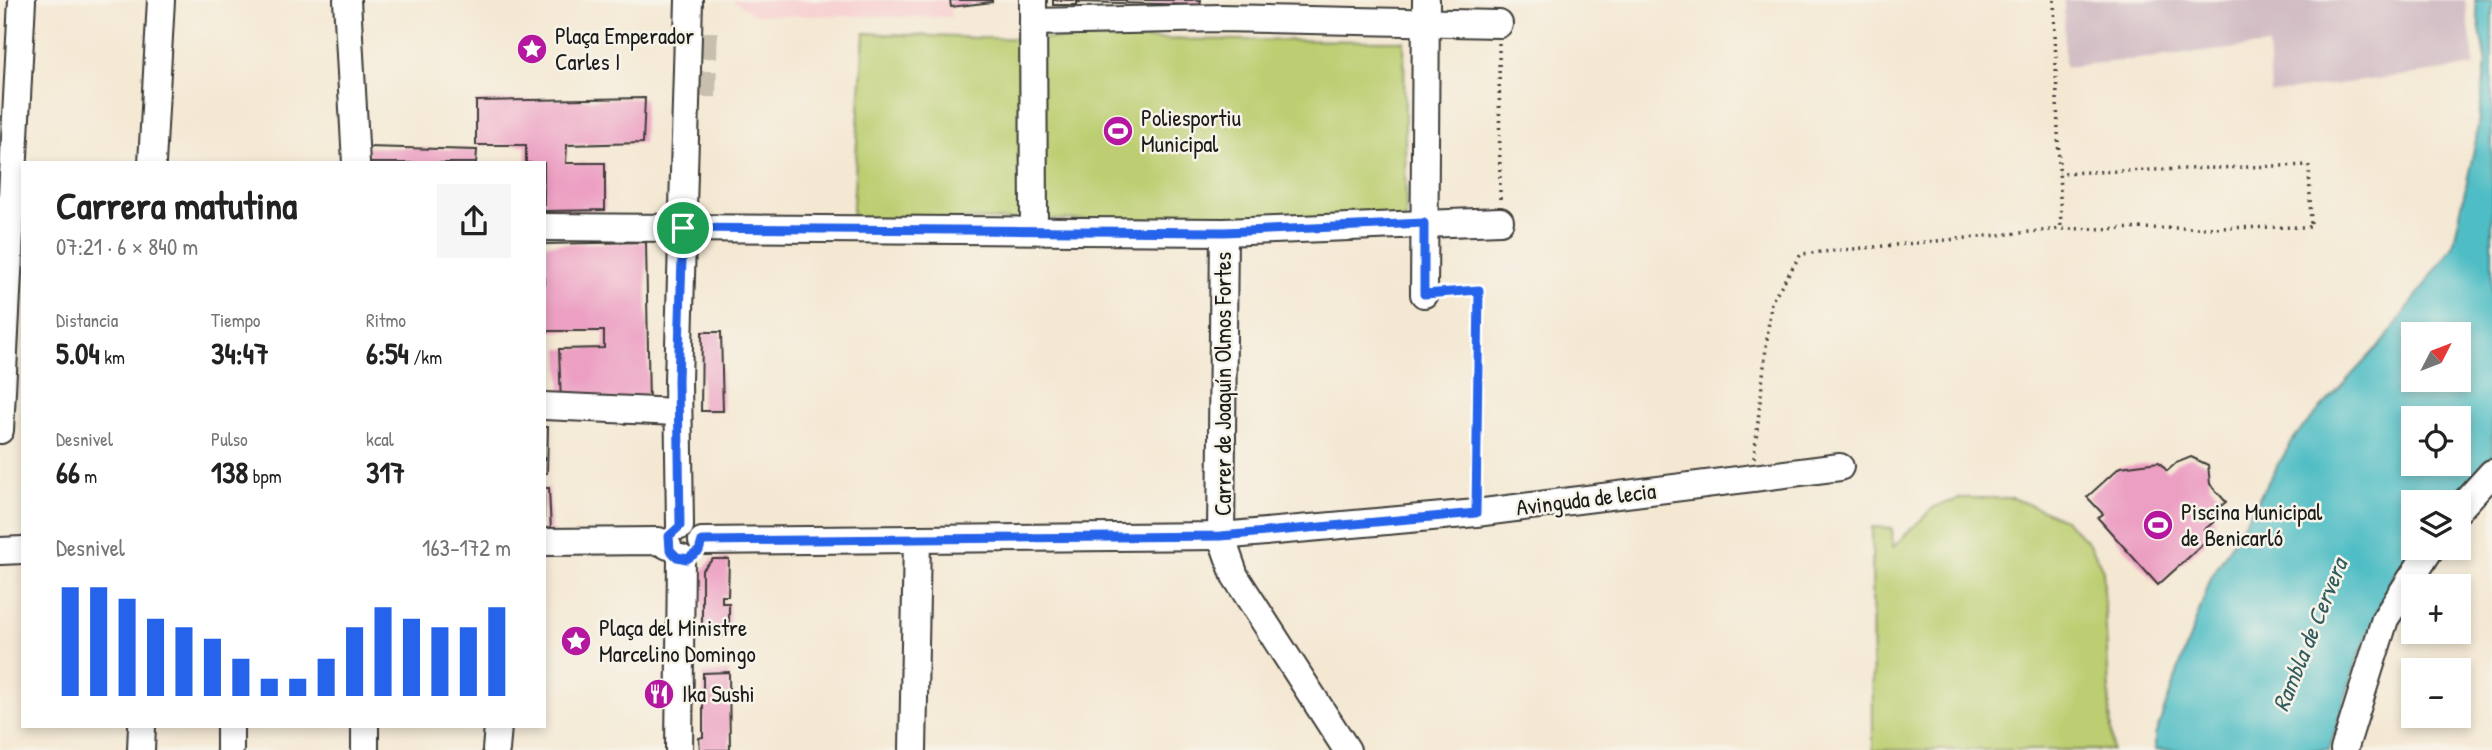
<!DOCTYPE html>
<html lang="es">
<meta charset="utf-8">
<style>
body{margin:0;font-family:"Patrick Hand",sans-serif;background:#f6f6f6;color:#222;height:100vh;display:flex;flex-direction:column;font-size:26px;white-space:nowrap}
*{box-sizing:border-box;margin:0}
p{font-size:23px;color:#767676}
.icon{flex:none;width:38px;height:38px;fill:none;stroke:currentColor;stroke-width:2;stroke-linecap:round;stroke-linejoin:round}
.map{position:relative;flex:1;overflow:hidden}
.drawer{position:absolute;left:21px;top:161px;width:525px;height:567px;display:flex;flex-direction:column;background:#fff;border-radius:0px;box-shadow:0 4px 10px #0003}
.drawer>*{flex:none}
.needle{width:46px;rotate:48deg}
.tools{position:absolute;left:2401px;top:322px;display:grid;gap:14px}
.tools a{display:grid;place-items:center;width:70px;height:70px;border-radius:0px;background:#fff;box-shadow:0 4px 10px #0003;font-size:35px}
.pin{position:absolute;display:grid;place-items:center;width:60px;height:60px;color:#fff;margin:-30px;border:4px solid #fff;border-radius:50%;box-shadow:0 2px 7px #0007}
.round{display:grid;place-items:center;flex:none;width:74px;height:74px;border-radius:0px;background:#f6f6f6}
.head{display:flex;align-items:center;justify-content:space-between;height:119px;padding:0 35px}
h1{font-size:38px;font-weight:700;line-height:52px}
.metrics{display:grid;grid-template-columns:repeat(3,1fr);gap:10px;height:119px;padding:7px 35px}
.metrics div{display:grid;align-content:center}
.metrics b{font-size:30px;font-weight:700}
.metrics small{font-size:19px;font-weight:400}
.metrics p{font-size:19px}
.chart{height:196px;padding:14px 35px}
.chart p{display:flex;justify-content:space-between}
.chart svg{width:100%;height:126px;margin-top:7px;stroke:#2563eb;stroke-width:6}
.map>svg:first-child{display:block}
.built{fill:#f7cfd0}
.industrial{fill:#d2bdc5}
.green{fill:#bcce71;stroke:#6c7546;stroke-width:2}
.water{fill:#4fbdc5;stroke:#366c70;stroke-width:2;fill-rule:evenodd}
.building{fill:#ec9fc2}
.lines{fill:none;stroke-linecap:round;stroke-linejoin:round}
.minor-tunnel{stroke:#c9bfae;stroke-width:26;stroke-dasharray:26 13;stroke-linecap:butt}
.minor-casing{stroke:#3c3b37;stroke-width:30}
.path{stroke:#3c3b37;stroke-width:3.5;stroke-dasharray:2 5;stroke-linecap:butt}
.minor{stroke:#fff;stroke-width:26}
.route-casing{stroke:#fff;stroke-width:14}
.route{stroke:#2563eb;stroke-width:9}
.labels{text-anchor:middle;stroke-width:5;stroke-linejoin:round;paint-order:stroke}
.poi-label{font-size:23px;fill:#1c1c1c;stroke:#f7f3e8;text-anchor:start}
.street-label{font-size:23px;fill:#1c1c1c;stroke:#f7f3e8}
.water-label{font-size:24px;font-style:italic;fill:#305c60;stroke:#f7f3e8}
</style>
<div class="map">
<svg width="2492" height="750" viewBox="0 0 2492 750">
<rect width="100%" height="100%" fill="#f7f3e8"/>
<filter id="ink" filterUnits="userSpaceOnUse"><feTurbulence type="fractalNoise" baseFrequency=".0143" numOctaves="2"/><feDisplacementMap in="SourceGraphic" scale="14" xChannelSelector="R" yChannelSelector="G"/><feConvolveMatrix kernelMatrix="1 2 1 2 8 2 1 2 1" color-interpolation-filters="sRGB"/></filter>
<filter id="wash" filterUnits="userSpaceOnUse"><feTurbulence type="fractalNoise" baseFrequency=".00686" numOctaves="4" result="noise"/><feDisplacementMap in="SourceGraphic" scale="28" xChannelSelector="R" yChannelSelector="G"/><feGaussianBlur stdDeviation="1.57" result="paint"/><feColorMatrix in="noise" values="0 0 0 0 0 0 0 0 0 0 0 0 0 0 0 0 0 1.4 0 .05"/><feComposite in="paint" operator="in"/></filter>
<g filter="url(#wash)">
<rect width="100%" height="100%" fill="#f4e8d3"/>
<path class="built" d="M732,0H950L951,17L755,15Z"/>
<path class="industrial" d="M2064,0H2465L2475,66L2271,93L2268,45L2065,67Z"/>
<g class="green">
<path d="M864,33L979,38L1404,41L1406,219L852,220Z"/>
<path d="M1962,498H2013L2064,519L2090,544L2103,570L2112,750H1873L1872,527L1892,528L1893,547L1934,507Z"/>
</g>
<path class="water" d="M2475,0H2492V454L2450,502H2413L2414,548L2392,577L2357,661L2329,750H2155V736L2211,578L2296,435L2386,338L2453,246L2476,140L2486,64ZM2413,334H2459V380H2413ZM2413,418H2459V464H2413Z"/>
<g id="blocks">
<g class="building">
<path d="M950,0H992V2L951,7Z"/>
<path d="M1053,0H1201L1200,5L1077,2V5H1053Z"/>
<path d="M645,98L643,143L567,145L566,163H605V210L544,211V163H526V145H476V101Z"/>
<path d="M367,147L477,150L476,163H368Z"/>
<path d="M646,242L649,405L561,403L559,349L604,348V331H544V244Z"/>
<path d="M702,332H721L723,411H701Z"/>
<path d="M544,427H548L547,473H544Z"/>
<path d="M2191,457L2208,465L2210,484L2226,502L2211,514L2216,520L2204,530L2210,538L2158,585L2098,518L2103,514L2087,497L2120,467L2159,462L2167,471L2176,463Z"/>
<path d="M544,488H549L551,532H544Z"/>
<path d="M713,559H729L728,596H722V603H729V636L702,635V570Z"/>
<path d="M729,672L730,750H700L699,738L703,737V673Z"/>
</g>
</g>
</g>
<g filter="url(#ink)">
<use href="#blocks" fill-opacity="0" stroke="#3c3b37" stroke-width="2"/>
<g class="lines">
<path class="minor-tunnel" d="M703,97L705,19"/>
<g class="minor-casing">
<g id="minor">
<path d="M347,0L356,163"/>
<path d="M1033,0L1034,230"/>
<path d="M1033,22L1221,18L1499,24"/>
<path d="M152,163L161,0"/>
<path d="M544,227L1224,232L1500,221"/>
<path d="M1224,232L1221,536L1235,576L1347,750"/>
<path d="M1424,294L1426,0"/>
<path d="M544,406L677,412"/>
<path d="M0,430L22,0"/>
<path d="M2459,509L2492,473"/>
<path d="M680,526L678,380L689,0"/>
<path d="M702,541L1221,536L1476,513L1840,467"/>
<path d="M544,542L659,541L668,546"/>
<path d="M0,551L23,550"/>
<path d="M365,726V750"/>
<path d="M141,750L142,726"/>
<path d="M230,750V726"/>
<path d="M496,750L498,726"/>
<path d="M679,750L681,558"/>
<path d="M913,750L917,540"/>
<path d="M2344,750L2385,619L2431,548"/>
</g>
</g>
<g class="path">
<path d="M2054,0L2061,229L2311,227L2309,165L2059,173"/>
<path d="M1499,43L1500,200"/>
<path d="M1446,292L1479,290L1476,494"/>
<path d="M1754,458L1771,302L1801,254L2061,229"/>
</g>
<use href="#minor" class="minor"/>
</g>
</g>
<g class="lines" filter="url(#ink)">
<g class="route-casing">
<path id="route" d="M1424,223V294L1479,290L1476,513L1221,536L702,541L699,551L687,559L677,557L670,550L669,536L680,526L678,380L683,228L1224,232Z"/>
</g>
<use href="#route" class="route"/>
</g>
<defs>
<g id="sight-disc" transform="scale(1.575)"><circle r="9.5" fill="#b5179e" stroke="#f7f3e8"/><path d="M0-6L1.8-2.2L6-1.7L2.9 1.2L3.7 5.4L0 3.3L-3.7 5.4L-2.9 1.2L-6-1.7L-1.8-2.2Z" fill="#fff"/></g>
<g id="stadium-disc" transform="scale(1.575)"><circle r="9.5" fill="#b5179e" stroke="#f7f3e8"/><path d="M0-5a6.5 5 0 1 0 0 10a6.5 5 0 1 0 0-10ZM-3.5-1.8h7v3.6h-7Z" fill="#fff"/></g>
<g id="restaurant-disc" transform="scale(1.575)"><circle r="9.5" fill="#b5179e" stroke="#f7f3e8"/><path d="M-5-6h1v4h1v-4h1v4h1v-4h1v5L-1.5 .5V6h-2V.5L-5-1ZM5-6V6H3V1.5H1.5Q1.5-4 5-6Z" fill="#fff"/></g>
</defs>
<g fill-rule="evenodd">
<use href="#sight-disc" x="532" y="49"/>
<use href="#stadium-disc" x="1118" y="131"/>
<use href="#stadium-disc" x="2158" y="525"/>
<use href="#sight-disc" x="576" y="641"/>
<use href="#restaurant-disc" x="659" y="694"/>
</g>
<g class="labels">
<g class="poi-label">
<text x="555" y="44">Plaça Emperador<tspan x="555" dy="26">Carles I</tspan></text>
<text x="1141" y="126">Poliesportiu<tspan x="1141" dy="26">Municipal</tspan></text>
<text x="2181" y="520">Piscina Municipal<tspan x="2181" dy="26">de Benicarló</tspan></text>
<text x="599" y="636">Plaça del Ministre<tspan x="599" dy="26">Marcelino Domingo</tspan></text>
<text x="682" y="702">Ika Sushi</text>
</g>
<g class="street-label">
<text transform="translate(1223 384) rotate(-90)" y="8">Carrer de Joaquín Olmos Fortes</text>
<text transform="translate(1586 499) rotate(-7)" y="8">Avinguda de lecia</text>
</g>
<g class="water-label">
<text transform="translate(2310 635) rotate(-68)" y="8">Rambla de Cervera</text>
</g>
</g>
</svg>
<div class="tools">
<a><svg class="needle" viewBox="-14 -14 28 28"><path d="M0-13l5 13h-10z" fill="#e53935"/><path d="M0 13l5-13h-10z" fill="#767676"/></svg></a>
<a><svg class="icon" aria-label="locate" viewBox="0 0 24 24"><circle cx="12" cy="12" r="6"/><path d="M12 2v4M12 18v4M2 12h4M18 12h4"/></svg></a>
<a><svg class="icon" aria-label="layers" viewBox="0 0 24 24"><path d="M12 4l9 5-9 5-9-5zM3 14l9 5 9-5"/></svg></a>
<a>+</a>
<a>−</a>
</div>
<div class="pin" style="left:683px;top:228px;background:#1e9e55"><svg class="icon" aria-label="arrive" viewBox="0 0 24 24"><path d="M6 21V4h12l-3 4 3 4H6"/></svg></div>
<section class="drawer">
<div class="head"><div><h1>Carrera matutina</h1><p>07:21 · 6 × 840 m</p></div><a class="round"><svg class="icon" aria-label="share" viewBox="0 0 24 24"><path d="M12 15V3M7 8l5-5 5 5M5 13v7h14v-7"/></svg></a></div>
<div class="metrics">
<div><p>Distancia</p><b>5.04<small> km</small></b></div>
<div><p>Tiempo</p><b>34:47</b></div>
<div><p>Ritmo</p><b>6:54<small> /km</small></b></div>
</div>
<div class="metrics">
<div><p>Desnivel</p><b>66<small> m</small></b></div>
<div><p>Pulso</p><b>138<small> bpm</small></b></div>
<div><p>kcal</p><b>317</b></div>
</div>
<div class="chart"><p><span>Desnivel</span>163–172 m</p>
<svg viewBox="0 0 160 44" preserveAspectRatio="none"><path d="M5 44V6M15 44V6M25 44V10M35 44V17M45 44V20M55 44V24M65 44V31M75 44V38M85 44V38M95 44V31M105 44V20M115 44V13M125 44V17M135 44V20M145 44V20M155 44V13"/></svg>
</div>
</section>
</div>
